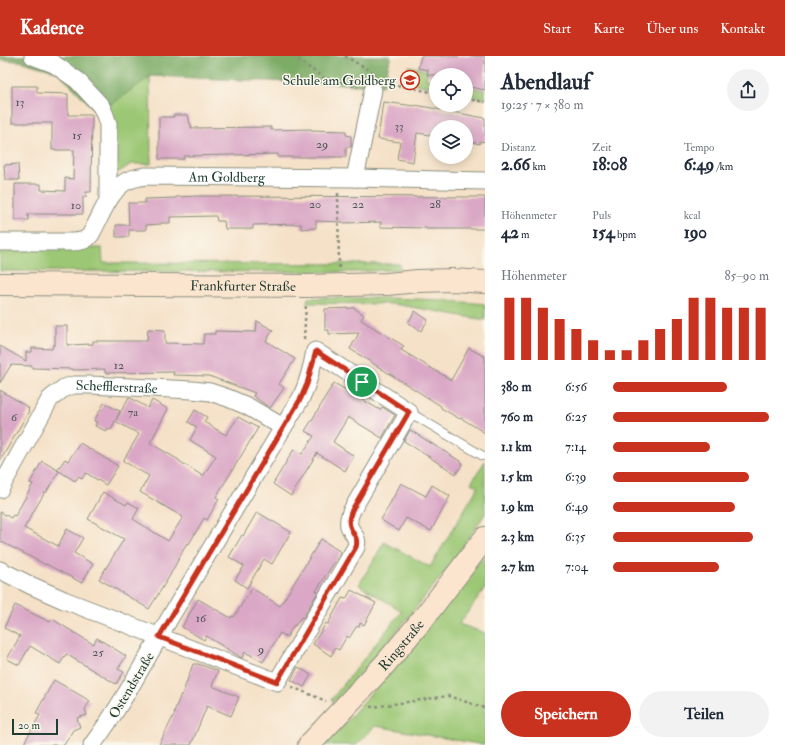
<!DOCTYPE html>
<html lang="de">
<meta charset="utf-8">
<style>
body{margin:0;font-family:"IM FELL Double Pica",serif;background:#f2f2f3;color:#1f2937;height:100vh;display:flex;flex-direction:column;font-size:15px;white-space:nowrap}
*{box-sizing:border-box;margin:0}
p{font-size:13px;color:#747a83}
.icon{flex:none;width:22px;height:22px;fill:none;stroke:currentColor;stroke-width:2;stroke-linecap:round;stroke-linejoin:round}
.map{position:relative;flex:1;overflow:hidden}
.details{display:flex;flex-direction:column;background:#fff;width:300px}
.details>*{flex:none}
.buttons{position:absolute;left:429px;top:12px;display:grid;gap:8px}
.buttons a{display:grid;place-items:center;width:44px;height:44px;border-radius:50%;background:#fff;box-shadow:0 2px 10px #0003;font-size:20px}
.scale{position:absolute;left:12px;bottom:10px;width:46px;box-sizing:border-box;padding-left:4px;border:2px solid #1f3d34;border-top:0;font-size:11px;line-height:14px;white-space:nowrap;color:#1f3d34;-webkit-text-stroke:3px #fbf7ec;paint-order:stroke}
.pin{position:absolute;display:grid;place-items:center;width:34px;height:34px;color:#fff;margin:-17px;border:2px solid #fff;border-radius:50%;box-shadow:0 1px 4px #0007}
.round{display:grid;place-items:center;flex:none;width:42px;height:42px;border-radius:21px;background:#f2f2f3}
.head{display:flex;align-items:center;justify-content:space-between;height:68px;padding:0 16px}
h1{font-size:22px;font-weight:800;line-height:30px}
.metrics{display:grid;grid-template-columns:repeat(3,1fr);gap:6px;height:68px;padding:4px 16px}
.metrics div{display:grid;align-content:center}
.metrics b{font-size:17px;font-weight:800}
.metrics small{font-size:11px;font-weight:400}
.metrics p{font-size:11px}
.chart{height:112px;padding:8px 16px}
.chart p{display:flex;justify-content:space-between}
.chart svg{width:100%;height:72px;margin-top:4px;stroke:#c8321e;stroke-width:6}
.action{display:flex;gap:8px;margin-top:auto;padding:8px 16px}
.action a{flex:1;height:46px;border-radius:24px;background:#c8321e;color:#fff;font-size:16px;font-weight:800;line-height:46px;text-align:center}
.action a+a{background:#f2f2f3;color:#1f2937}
ul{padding:0 16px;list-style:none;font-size:13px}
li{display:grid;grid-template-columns:64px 48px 1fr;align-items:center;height:30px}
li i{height:10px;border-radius:5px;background:#c8321e}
header{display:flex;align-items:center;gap:24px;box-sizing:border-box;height:56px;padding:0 20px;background:#c8321e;color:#fff}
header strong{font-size:19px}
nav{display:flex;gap:22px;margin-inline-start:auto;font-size:14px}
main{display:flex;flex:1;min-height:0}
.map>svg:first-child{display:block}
.green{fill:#9cc774;stroke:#5e8254}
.forest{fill:#7dac66;stroke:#4e744d}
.building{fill:#daa8c6}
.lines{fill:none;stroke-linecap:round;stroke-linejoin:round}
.lane-casing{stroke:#8a8f7e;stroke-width:10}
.street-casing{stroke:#8a8f7e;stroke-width:19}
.secondary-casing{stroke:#8a8f7e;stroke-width:24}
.path{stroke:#8a8f7e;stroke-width:2.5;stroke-dasharray:3 3;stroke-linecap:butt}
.lane{stroke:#fff;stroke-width:8}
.street{stroke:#fff;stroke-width:17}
.secondary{stroke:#fce5cf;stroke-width:22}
.route-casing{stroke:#fff;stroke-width:8}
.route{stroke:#c8321e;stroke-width:5}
.labels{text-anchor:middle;stroke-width:3;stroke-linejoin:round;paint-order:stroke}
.number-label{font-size:12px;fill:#4e5858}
.poi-label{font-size:14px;fill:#1f3d34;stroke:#fbf7ec;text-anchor:end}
.street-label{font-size:14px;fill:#1f3d34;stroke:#fbf7ec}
</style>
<header>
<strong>Kadence</strong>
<nav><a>Start</a><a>Karte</a><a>Über uns</a><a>Kontakt</a></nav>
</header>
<main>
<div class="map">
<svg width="485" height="689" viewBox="0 0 485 689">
<rect width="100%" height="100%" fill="#fbf7ec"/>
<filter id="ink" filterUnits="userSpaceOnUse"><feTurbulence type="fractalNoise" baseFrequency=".025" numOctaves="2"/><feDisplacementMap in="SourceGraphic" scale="8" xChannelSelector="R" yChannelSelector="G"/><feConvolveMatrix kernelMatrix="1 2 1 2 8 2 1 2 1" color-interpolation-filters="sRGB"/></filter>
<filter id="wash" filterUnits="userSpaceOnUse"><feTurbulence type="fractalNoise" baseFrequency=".012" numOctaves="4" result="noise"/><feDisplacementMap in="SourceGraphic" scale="16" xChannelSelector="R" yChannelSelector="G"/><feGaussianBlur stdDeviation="0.9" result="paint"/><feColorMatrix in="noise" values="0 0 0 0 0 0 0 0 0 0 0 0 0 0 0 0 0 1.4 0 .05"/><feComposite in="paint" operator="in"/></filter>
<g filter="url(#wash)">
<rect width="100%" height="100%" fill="#f5e1c7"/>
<g class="green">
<path d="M409,10L428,14L426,23L436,25V32L406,26Z"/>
<path d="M150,20L151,108H131L119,116L114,114L107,51Z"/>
<path d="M466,30L485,34V43L466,39Z"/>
<path d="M0,192H102L103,207H108L400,208V213L357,216L0,215Z"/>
<path d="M308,242H386L442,244L485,248V264L394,248L307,247Z"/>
<path d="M485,405V458L445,516L378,598L335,645L331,644L402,555L359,529L384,486L430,511L478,431L471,427Z"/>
<path d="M485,498V533L459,568L485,577V689L375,670L357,689H324L347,665L449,546Z"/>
</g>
<path class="forest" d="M0,0H391L383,30L151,20L98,57L58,16L20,5L0,4Z"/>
<g id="blocks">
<g class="building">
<path d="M421,0H485V34L466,30V19H427L428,14L418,12Z"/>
<path d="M12,30H37V37L68,38V59H92L91,136H86V141H83V158H28L29,164H15V128H41V134L65,135V122L73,123L74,94H52V67H12Z"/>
<path d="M383,46L415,50V49L485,62V86L480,85V88L466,85V71H436V80L417,77L413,106L397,103L400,86L378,83Z"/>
<path d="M173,59H188L190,68H191V72L271,71V74L311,73V74L346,75V79L351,80V91H346V101H278V98L184,100V103H159V61H174Z"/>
<path d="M18,108L19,124H5L4,109Z"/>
<path d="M198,140L485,141V173H426V172L380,171L381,166L343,167V166L316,165V172L301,173V168L253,169V173H225L224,165H217L216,160L170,161V167H161V168L146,169V174H129V181H116V169H129L128,147H145V143L176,142V141Z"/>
<path d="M354,252L364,259L361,264L404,290L401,294L451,324L469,292L485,301V377L461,362L460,363L441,352V350L350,293L359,277L329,278V274H325V253Z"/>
<path d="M415,255L428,264L421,275L408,267Z"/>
<path d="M257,265L273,274L266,285L295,303L279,328L284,332L270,352L253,340L255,337L209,320L173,319L174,316L105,317V313L73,314V313L32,312V310L11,309L0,327V290L26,305V296H32V292L52,293L53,289H55V270H67V289L93,288V285H147L148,273L165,274V287L203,288L204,278H215V275L256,276Z"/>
<path d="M334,327L380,354L382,351L395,359L382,382L348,361L333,386L354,400L345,415L317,397L291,440L273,428L294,393L302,398L314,380L305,375L323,346H322Z"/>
<path d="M0,334L29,352L28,354L29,355L0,405Z"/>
<path d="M129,341L148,352L152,344L168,353L150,387L179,404V405L203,420L216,400L190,384L197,371L188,366L195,354L207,361L204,366L226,379L238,361L258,372L216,441L219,443L207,464L204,462L189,488L187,487L169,521L149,553L99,523L124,483L88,463L103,436L126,449L128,446L139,452L133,463L168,485L183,461L140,436L149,420L123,405L139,378L115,365L111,374L108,372L106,375L95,370L97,366L94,365L104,347L120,355L116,364Z"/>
<path d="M410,374L463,407L456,418L404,385Z"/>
<path d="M80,387L118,410L106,429L86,417L82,423L79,420L75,425L59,415L46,437L45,436L24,472L58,490L67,473L83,482L74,497L93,508L82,527L46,508V509L0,485V456L11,462L13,459L15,460L33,428L30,427L42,405L59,415L57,414L65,403L68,405Z"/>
<path d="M401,427L426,440L432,429L450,440L431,475L406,462L399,475L381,464Z"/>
<path d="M257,456L291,476L272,508L264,503L247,532L235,524L244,510L229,501L242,479L243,480Z"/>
<path d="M321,483L341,496L316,535L318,536L303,562L301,561L295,570L294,569L287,581L280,577L263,606L245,596L242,602L206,580L204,584L182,571L198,543L231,562L232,560L234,561L252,532L280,550Z"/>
<path d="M351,534L376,547L364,569L360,567L359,571L357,570L349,582L347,580L339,594L335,592L331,600L313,588L326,567L328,568L342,542L346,543Z"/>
<path d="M15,549L50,566L52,563L93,588L97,582L126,600L118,613L124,616L116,628L66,598L60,608L30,590L19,609L7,603L20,580L4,572Z"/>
<path d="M193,608H198L218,615L212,630L239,641L231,660L207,650L191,689H159L175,657L174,656L181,638L182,639Z"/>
<path d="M298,611L311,619L304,631L291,624Z"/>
<path d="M54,624L90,645L85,653L87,659L77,662L80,671L73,674L64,689H23L40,659L36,657Z"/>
</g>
</g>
</g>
<g filter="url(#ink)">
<use href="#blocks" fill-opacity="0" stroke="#8a8f7e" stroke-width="1"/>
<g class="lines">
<g class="lane-casing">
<path id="lane" d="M409,356L483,400"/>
</g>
<g class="street-casing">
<g id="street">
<path d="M33,0L54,8L77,24L101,50L105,59L108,68V145"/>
<path d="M355,122L373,34"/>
<path id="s1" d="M0,186H73C82,185 86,185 91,178C100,162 109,136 125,126C132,122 139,121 146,120L355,122L485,125"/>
<path id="s2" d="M0,433L50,343L64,332L74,329H90L192,334L210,336L228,342L247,350L283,371"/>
<path d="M0,514L30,529L64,544L277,626L356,491C359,482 352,478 349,470C348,464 350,458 352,454L409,356L315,295C312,312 308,327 301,342C256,416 212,491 168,565C144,607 121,650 92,689"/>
</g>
</g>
<g class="secondary-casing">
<g id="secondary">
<path id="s3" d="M0,228L307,230L387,228L418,225L453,224L485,226"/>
<path id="s4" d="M309,689L385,608L422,564L485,482"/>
</g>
</g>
<g class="path">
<path d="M293,0L322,21L358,31"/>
<path d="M345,0L375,18"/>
<path d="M386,25L391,28L436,37"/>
<path d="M466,43L485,46"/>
<path d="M338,137L339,212"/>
<path d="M304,283L306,248"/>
<path d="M292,631L326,645"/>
<path d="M370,651L380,650L448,640L485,652"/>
</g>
<use href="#lane" class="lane"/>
<use href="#street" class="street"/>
<use href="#secondary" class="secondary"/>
</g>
</g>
<g class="lines" filter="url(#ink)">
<g class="route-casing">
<path id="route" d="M316,295L409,356L352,454C350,459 348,464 350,470C352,478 359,481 356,491L277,626L159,581L301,342L307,328Z"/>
</g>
<use href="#route" class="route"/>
</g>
<defs>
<g id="school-ring" transform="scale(1)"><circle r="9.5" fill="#fbf7ec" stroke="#c8321e" stroke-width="1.5"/><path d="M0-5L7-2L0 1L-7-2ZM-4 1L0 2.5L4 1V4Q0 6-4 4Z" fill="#c8321e"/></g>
</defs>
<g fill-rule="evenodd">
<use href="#school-ring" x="410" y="24"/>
</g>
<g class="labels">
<g class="number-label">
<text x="20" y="50">13</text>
<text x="399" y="74">33</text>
<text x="77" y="83">15</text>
<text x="322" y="92">29</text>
<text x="315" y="152">20</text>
<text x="358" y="152">22</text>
<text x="435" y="152">28</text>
<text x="76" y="153">10</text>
<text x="119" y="313">12</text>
<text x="133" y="360">7a</text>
<text x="14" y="365">6</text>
<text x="201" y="566">16</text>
<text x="261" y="597">9</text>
<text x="98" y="600">25</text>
</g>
<g class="poi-label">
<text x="396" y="29">Schule am Goldberg</text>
</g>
<g class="street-label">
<text dy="5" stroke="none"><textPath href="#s1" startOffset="259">Am Goldberg</textPath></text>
<text dy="5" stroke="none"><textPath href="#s3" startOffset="243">Frankfurter Straße</textPath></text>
<text dy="5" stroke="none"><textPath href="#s2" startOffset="174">Schefflerstraße</textPath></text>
<text dy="5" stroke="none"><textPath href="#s4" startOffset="136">Ringstraße</textPath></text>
<text transform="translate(131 629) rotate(-59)" y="5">Ostendstraße</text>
</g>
</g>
</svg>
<div class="buttons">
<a><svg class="icon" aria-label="locate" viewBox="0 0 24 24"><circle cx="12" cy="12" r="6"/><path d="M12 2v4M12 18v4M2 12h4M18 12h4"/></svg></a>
<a><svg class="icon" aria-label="layers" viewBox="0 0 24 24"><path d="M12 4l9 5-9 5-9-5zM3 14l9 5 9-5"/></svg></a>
</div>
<div class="scale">20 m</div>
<div class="pin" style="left:362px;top:326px;background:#1e9e55"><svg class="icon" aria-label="arrive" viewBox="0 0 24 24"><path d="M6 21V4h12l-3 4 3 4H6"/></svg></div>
</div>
<section class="details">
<div class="head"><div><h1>Abendlauf</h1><p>19:25 · 7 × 380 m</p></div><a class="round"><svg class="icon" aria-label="share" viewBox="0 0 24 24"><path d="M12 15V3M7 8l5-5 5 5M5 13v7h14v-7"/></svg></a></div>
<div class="metrics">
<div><p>Distanz</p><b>2.66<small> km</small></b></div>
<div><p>Zeit</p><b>18:08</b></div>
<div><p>Tempo</p><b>6:49<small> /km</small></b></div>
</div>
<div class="metrics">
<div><p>Höhenmeter</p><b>42<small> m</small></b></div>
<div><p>Puls</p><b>154<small> bpm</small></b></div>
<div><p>kcal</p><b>190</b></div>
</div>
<div class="chart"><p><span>Höhenmeter</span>85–90 m</p>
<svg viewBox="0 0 160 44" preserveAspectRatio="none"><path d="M5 44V6M15 44V6M25 44V12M35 44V19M45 44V25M55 44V32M65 44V38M75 44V38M85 44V32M95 44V25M105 44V19M115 44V6M125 44V6M135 44V12M145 44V12M155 44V12"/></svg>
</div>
<ul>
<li><b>380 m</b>6:56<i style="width:73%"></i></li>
<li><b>760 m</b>6:25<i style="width:100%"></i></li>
<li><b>1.1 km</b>7:14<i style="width:62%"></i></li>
<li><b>1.5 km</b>6:39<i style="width:87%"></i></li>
<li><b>1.9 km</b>6:49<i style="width:78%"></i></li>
<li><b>2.3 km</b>6:35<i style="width:90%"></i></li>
<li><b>2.7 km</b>7:04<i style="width:68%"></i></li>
</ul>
<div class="action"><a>Speichern</a><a>Teilen</a></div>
</section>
</main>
